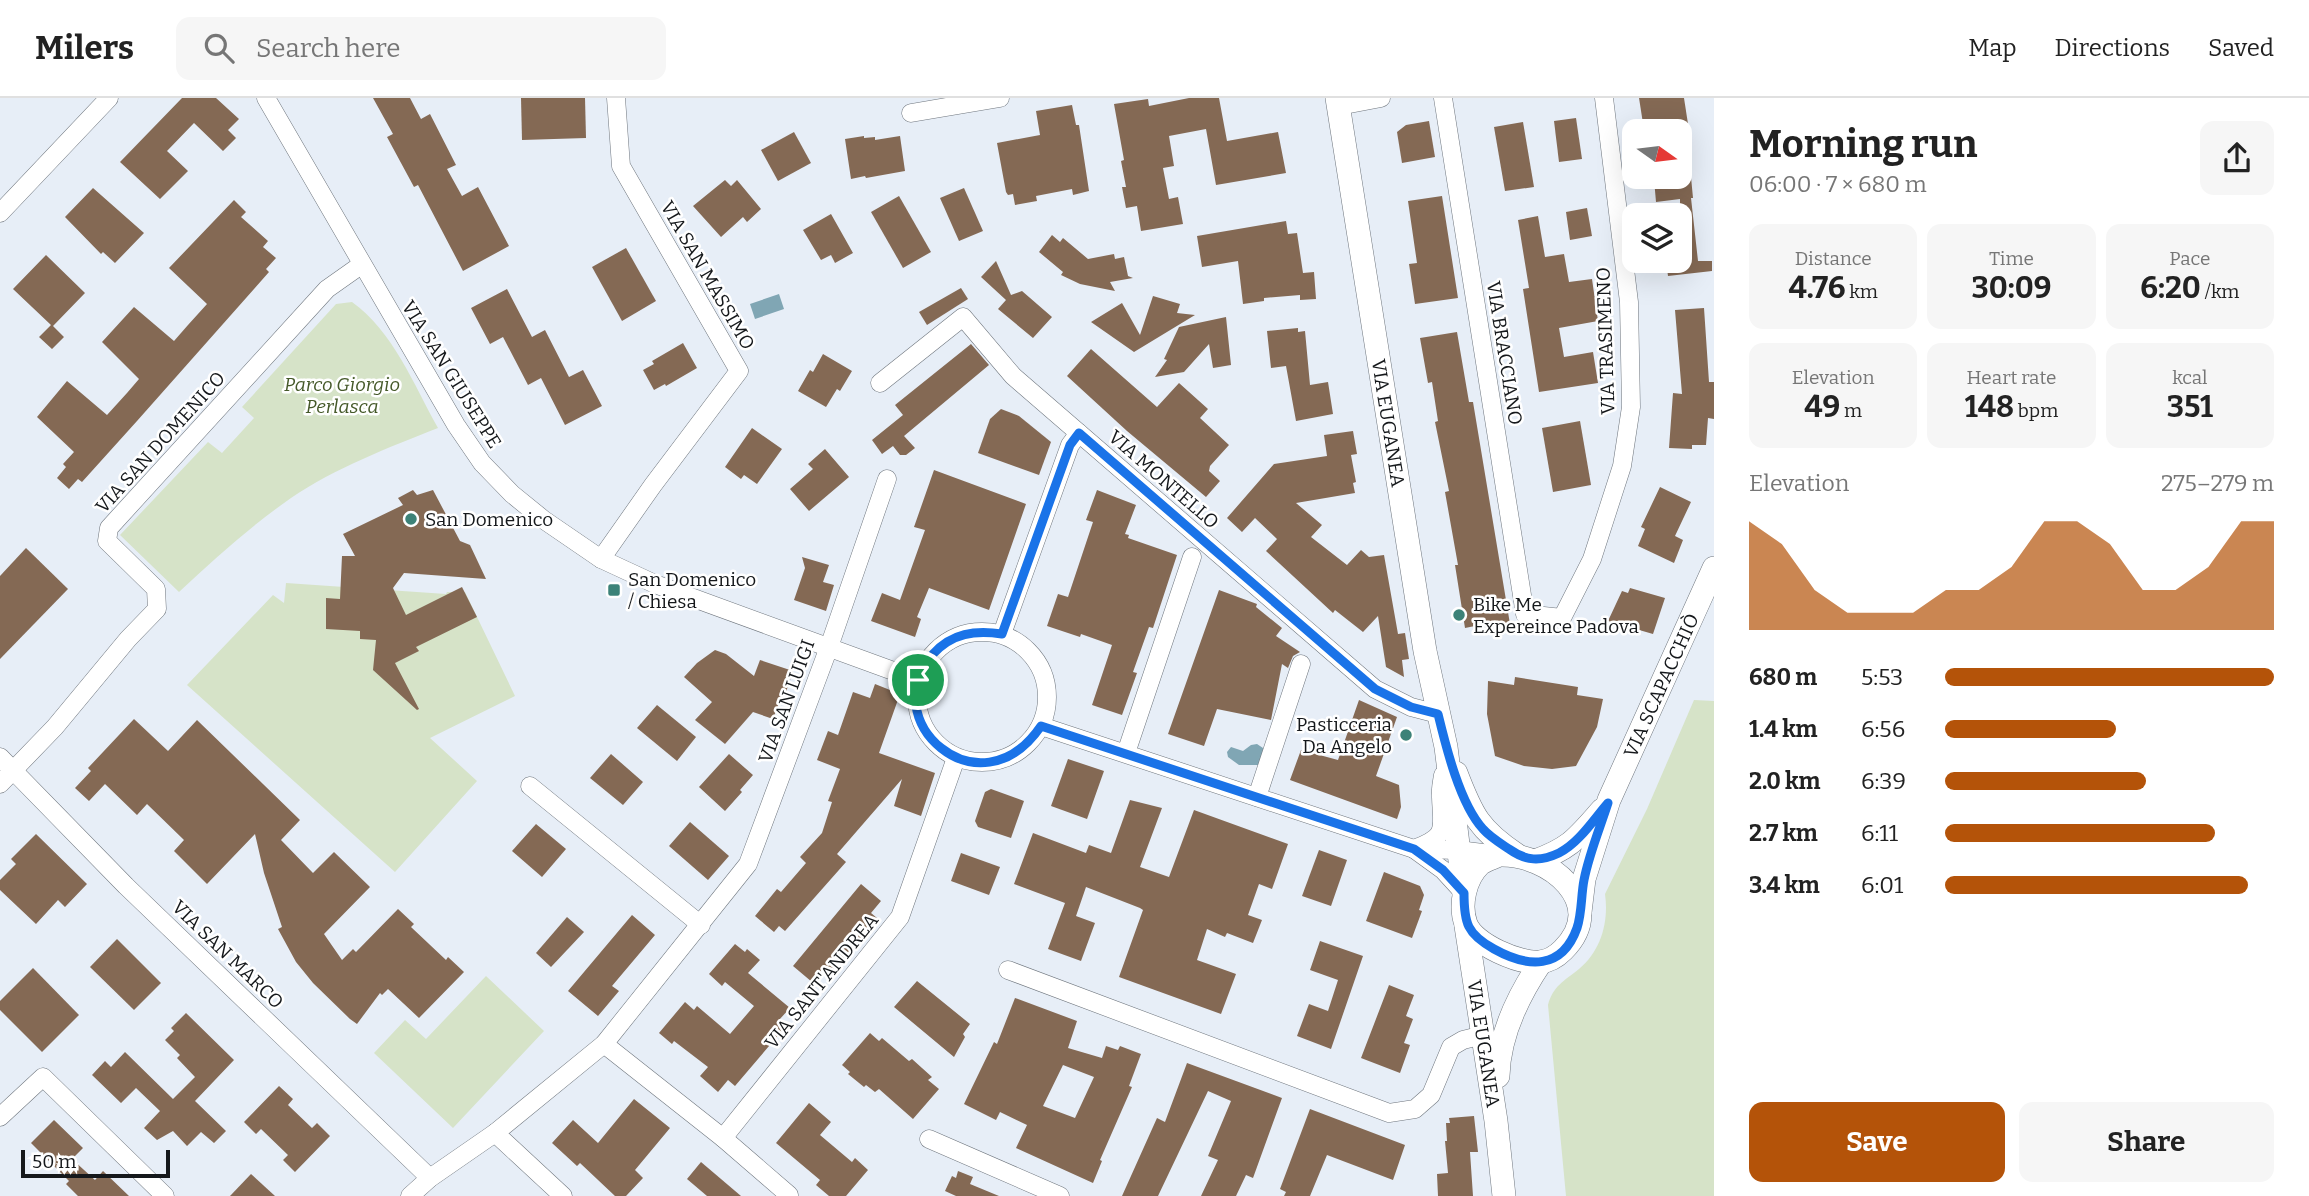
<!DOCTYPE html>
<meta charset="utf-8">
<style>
body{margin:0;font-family:Bitter,serif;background:#f6f6f6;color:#222;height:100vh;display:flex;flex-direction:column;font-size:26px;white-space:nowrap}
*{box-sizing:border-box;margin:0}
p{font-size:23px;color:#767676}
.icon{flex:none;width:38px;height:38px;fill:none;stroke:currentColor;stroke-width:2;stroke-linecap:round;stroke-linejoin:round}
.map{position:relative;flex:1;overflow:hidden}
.drawer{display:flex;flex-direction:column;background:#fff;width:595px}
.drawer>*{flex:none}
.needle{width:46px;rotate:104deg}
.buttons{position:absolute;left:1622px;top:21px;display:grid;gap:14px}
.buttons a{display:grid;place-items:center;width:70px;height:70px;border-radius:14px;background:#fff;box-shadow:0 7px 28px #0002;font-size:35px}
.scale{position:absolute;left:21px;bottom:18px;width:149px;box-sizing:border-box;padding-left:7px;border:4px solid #15181b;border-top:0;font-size:19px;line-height:24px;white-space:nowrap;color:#15181b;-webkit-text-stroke:5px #fff;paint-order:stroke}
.pin{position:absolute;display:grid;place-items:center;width:60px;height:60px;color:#fff;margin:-30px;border:4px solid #fff;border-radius:50%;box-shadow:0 2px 7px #0007}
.round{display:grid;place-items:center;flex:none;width:74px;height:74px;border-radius:14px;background:#f6f6f6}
.overview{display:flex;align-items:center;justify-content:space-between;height:119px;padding:0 35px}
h1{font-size:38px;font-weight:700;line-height:52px}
.stats{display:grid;grid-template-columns:repeat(3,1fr);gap:10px;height:119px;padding:7px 35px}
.stats div{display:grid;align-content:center;border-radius:14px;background:#f6f6f6;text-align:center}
.stats b{font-size:30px;font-weight:700}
.stats small{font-size:19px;font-weight:400}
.stats p{font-size:19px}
.chart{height:196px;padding:14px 35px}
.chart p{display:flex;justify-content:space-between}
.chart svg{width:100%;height:126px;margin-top:7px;fill:#b45309;opacity:.7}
.cta{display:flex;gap:14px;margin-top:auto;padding:14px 35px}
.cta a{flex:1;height:80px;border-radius:14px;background:#b45309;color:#fff;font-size:28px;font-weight:700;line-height:80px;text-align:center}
.cta a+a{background:#f6f6f6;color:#222}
ul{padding:0 35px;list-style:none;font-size:23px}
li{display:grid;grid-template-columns:112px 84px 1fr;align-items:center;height:52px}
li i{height:18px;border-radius:9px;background:#b45309}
header{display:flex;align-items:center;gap:42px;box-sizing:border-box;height:98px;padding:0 35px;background:#fff;border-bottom:2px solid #e0e0e0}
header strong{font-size:33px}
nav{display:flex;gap:38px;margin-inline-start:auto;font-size:24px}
.search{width:490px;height:63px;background:#f6f6f6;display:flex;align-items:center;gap:18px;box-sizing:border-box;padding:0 24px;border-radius:14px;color:#767676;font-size:26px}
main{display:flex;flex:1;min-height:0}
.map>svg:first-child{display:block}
.green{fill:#d6e3c8}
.water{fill:#80a6b4}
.building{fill:#846954;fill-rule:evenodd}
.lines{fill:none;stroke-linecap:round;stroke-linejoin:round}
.minor-casing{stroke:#6f767e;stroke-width:19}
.tertiary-casing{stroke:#6f767e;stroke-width:24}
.minor{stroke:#fff;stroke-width:18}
.tertiary{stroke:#fff;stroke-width:23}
.route-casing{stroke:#fff;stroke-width:14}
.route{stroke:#1a73e8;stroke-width:9}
.poi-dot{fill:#3c8278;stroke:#fff;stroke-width:2.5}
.labels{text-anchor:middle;stroke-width:5;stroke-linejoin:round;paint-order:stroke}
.street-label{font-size:19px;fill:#15181b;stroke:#fff}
.park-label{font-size:19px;font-style:italic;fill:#455929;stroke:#fff}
.poi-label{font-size:19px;fill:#15181b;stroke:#fff;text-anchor:start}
</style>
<header>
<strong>Milers</strong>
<div class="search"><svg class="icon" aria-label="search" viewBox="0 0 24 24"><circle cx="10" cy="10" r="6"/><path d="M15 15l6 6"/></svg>Search here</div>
<nav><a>Map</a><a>Directions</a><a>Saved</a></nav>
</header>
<main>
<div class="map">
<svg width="1714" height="1098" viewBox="0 0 1714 1098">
<rect width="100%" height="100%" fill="#e7eef7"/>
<g class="green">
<path d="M352,204C393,233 414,287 438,330C390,349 335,370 291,400C251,428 215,460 179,494L120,437L208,344L222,355L254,320L242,309L336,206Z"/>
<path d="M286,485L446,496L447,494H465L515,598L430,640L477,683L395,774L187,587L273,497L284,505Z"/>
<path d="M1694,602L1714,603V1098H1566L1548,907C1553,888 1564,883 1579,871C1601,853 1609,824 1605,796L1647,711Z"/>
<path d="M486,878L544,933L453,1030L374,955L405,922L426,941Z"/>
</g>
<g class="water">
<path d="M779,196L784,211L755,221L750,206Z"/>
<path d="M1257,646L1266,652L1259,667H1239L1228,659L1227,654L1231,649L1243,653L1251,647Z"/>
</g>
<g class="building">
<path d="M182,0H216L239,21L228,32L236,40L223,53L194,25L167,53L188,73L160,101L120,64Z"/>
<path d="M373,0H410L421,21L430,16L456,67L447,71L462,98L478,89L509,148L463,173L418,87L414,89L387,39L393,36Z"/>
<path d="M521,0H585L586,40L522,42Z"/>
<path d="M1189,0H1219L1227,43L1278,34L1286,75L1216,87L1206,31L1169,38L1174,68L1163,70L1169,101L1178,99L1183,126L1141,133L1137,108L1126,110L1122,89H1126L1121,63L1124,62L1114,6L1148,1L1149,8Z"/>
<path d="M1639,0H1684L1688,26L1644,32Z"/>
<path d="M1072,7L1076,27H1079L1089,93L1073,97L1072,91L1036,98L1037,103L1015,107L1013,96L1008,97L1006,94L997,45L1040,37L1036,13Z"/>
<path d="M1576,20L1582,61L1559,64L1554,23Z"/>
<path d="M1429,23L1435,59L1402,65L1397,34L1406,27Z"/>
<path d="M1523,24L1534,89L1505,93L1494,29Z"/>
<path d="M794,34L811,65L778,83L761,52Z"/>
<path d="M864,38V40L875,39V42L900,38L905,73L866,80L865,78L851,81L845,41Z"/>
<path d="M1672,79H1691L1693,100H1691L1698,163H1712V173L1668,178L1666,163H1680V101L1656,104L1654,81Z"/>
<path d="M725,82L731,88L737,82L761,111L747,124L743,119L721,139L693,108Z"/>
<path d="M93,90L144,135L115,165L103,154L101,156L65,119Z"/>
<path d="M964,90L983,133L959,143L940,100Z"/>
<path d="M899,98L931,154L903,170L871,114Z"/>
<path d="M1442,98L1458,200L1415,206L1409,166L1417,165L1408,103Z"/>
<path d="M234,102L246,114L241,119L268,143L263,149L276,160L266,171L269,174L137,323L82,384L78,381L69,391L57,380L66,369L63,366L74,354L37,319L67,283L107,317L127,295L139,281L102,244L134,209L174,243L188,227L207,206L169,170Z"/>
<path d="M1587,110L1592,138L1570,142L1566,114Z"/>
<path d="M831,116L853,155L835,165L831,157L821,162L803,132Z"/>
<path d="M1538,118L1545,159L1564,156L1569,184L1592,181L1598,223L1559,230L1564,259L1593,254L1598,285L1539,294L1523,191L1529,190L1518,122Z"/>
<path d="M1286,123L1288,136L1297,135L1303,175L1314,174L1316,201L1300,202V197L1264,200V203L1243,206L1238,163L1202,169L1197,138Z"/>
<path d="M1052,137L1060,144L1063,140L1088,161L1114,156L1115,161L1124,159L1128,178L1133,180L1110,184L1115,193L1080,186L1061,177L1063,174L1039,154Z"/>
<path d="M626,150L656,203L622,223L592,169Z"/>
<path d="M46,157L85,195L53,228L64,239L52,251L39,239L51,227L13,191Z"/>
<path d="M996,163L1011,197L1022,193L1052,219L1033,240L998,211L1006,202L981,179Z"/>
<path d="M961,190L968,201L927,227L919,214Z"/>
<path d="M507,191L532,239L545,232L569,279L583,272L602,308L565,327L541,280L528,287L503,239L490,246L471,210Z"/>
<path d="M1153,198L1180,206L1177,215L1195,217L1134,254L1091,224L1122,205L1140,237Z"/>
<path d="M1704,210L1709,284H1714V321L1708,320L1706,347H1692V351L1669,350L1673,295L1682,296L1675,212Z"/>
<path d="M1226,219L1231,267L1213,270L1209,246L1184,274L1155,279L1167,262L1164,261L1179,229Z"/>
<path d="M1298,230V234L1305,233L1310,287L1328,284L1333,316L1296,323L1286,268L1271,270L1267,233Z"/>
<path d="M1457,234L1469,304H1473L1510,526L1486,530L1485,526L1465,530L1455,467H1458L1445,394L1449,393L1435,324L1438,323L1432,284L1428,285L1420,240Z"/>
<path d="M683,245L697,270L666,288L665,286L654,292L643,272L654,266L652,263Z"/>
<path d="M971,246L989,267L904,338L915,350L906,357H900L893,348L882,356L872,342L903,317L895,307Z"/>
<path d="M1091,251L1157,309L1179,285L1208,311L1200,320L1229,347L1210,368L1209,373L1220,383L1206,399L1127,333L1067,278Z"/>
<path d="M823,256L852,273L840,293L837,291L826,309L798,293L810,272L813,274Z"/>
<path d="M1001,311L1019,318L1051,344L1039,377L978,355L990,321Z"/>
<path d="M1580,323L1591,387L1553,394L1542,330Z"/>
<path d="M752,330L782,351L757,386L744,377L741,381L725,369Z"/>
<path d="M1353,333L1357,356L1351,357L1356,384L1353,385L1355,395L1296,405L1322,427L1311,439L1347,467L1361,452L1369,459L1384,457L1398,536L1405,535L1409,561L1402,562L1404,579L1386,569L1378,518L1363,534L1335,512L1333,515L1266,453L1277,441L1255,420L1242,434L1227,420L1274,366L1327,358L1324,337Z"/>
<path d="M825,351L849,379L809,413L790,391L813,371L808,366Z"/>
<path d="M934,372L1026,406L989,512L929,490L917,519L921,521L915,539L871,523L882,495L900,502L925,432L914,429Z"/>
<path d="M1660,389L1691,404L1675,438L1683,442L1674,465L1638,448L1645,431L1641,429Z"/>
<path d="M413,392L417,397L433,392L460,443L470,447L486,481L404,475L393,490L406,517L462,489L477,519L416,549L419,553L395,565L419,611L417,612L373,572L376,542L360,541V533L326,531V500L340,501L342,458H355L343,436L403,407L398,400Z"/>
<path d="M1097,392L1136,407L1125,436L1129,437L1128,440L1177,457L1153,530L1149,529L1133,574L1137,575L1122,617L1092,607L1112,547L1081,536L1080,539L1047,528L1058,496L1068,499L1093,424L1086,422Z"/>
<path d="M26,450L68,491L0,561V478Z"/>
<path d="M802,459L829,467L823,484L834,487L826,513L794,502L805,470Z"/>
<path d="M1630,490L1665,500L1653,536L1608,523L1622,493L1628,495Z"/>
<path d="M1219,492L1257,506L1256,509L1282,530L1276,538L1300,554L1293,558L1288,570L1282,566L1271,622L1217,611L1204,648L1168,636Z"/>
<path d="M715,552L726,556L754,578L760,562L793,573L782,606L779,605L773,621L753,614L725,646L695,622L712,604L684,579L697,565Z"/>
<path d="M1515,579L1578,589L1577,597L1603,601L1597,629L1576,668L1552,671L1524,668L1495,658L1487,616L1488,583L1514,587Z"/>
<path d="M875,586L900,596L879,655L935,675L921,718L894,708L902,681L837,756L846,764L785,833L779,828L774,834L755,818L777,791L781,794L806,765L800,759L822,735L832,704L828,703L840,671L817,662L828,633L838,637L853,594L870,600Z"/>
<path d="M1359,602L1397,619L1376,678L1399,687L1401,709L1397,721L1290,682L1301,652L1338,662Z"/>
<path d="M657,607L696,639L677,663L637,630Z"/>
<path d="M134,621L168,653L197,622L300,722L281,742L313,775L334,754L370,789L324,836L342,862L353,851L356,854L398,811L414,826L411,829L446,862L448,859L464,874L419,920L388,891L382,897L380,895L357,926L350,921L313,885L296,864L278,831L282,829L264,775L255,736L207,786L174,753L184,742L147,706L137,717L105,686L89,703L75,690L91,673L88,670Z"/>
<path d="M611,656L643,684L623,707L590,680Z"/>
<path d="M729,656L753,677L740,692L742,694L725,713L699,689Z"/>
<path d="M1068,661L1104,673L1087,721L1051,708Z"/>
<path d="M991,691L1024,703L1011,740L978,729L975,723L985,694Z"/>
<path d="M1130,702L1162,710L1140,769L1169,779L1194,712L1288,746L1272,791L1259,786L1248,817L1262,822L1253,845L1227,835L1225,839L1207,831L1197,862L1236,876L1221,916L1119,879L1143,812L1140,810L1086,789L1076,818L1095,825L1081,863L1048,851L1065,805L1014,786L1033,735L1086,755L1089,747L1111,755Z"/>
<path d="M690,724L729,758L708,782L669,748Z"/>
<path d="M536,726L566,751L542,779L512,753Z"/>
<path d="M36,736L87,786L65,809L58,802L36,826L0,792V782L16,766L11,761Z"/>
<path d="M1319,752L1347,762L1331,808L1302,798Z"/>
<path d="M961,755L1000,769L989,797L951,783Z"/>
<path d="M1384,774L1420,788L1424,797L1419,812L1422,813L1412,840L1366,823Z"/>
<path d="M861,786L881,803L871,815L877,820L829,878L822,872L812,884L793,868Z"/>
<path d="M632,817L655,837L612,888L619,893L598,918L568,893Z"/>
<path d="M567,819L584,834L551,869L536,855Z"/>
<path d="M117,841L161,885L134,912L90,869Z"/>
<path d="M1320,843L1363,858L1331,951L1297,938L1309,906L1328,913L1338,882L1310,872Z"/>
<path d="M735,846L745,854L747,851L760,862L748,875L790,910L779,922L786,928L735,988L728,982L718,994L700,978L708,969L674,943L672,946L659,935L685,904L694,912L697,908L730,936L754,908L725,884L722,888L709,876Z"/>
<path d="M33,870L79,917L42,954L0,912V903Z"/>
<path d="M917,883L970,926L963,936L965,939L954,959L894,909Z"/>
<path d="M1389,887L1414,897L1406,918L1413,921L1404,945L1410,947L1400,975L1361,960Z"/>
<path d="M1015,900L1077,923L1068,950L1102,960L1106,948L1118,952L1120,948L1141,956L1129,988L1132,989L1100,1062L1102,1063L1093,1085L1016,1050L1027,1027L1000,1014L996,1022L964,1006L994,944L997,946ZM1063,967L1094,979L1075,1020L1043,1008Z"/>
<path d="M186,915L234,962L195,1003L226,1033L214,1045L201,1034L187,1048L173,1033L157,1042L144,1030L160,1013L136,990L121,1005L92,977L105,963L111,969L125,954L173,1001L195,979L177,960L180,957L165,942L174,933L171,930Z"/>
<path d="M870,935L879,943L882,940L909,963L912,961L932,979L928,982L939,991L913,1021L879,991L875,994L866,987L864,989L848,976L850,974L842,967Z"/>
<path d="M1187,965L1282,1000L1253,1080L1246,1077L1236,1098H1201L1218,1062L1208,1058L1231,1003L1208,993L1158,1098H1122L1157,1020L1165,1024Z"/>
<path d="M279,988L293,1001L288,1007L312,1030L317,1025L330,1038L295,1074L283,1062L288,1057L261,1031L256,1036L244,1024Z"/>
<path d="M634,1001L670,1030L635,1072L643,1080L626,1098H615L580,1065L577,1068L552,1045L573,1022L598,1045Z"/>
<path d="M809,1005L831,1024L820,1037L852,1064L855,1060L868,1072L846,1098H829L816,1087L820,1082L776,1045Z"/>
<path d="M1310,1011L1405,1047L1393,1082L1327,1057L1310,1098H1284L1286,1094L1280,1091Z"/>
<path d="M1474,1018L1478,1054H1470L1473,1098H1438L1437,1076L1448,1075L1445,1043H1447L1446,1025H1450L1449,1020Z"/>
<path d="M54,1022L83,1050L72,1061L95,1082L103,1073L129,1098H78L66,1086L69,1083L31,1045Z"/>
<path d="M701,1064L741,1098H707L687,1081Z"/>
<path d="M958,1073L973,1079L970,1086L999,1098H956L945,1093L952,1078L956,1080Z"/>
<path d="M251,1076L275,1098H230Z"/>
</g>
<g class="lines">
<g class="minor-casing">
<g id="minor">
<path d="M266,0L456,327L482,365L512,396L544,422L601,461L655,486L918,582"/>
<path d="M1443,0L1525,516L1562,520L1592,461L1622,368L1631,309L1629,204L1604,0"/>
<path d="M1339,8L1381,0"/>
<path d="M911,15L1000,0"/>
<path d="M0,115L109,0"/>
<path d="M880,285L963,219L1013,278L1375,591L1411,609L1438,616"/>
<path d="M601,461L653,387L739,273L621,68L616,0"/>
<circle cx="982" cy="599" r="65"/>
<path d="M1002,536L1070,347L1079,335"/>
<path d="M1041,628L1414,751L1443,772L1464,795"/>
<path d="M1126,655L1192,459"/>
<path d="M0,659L126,788L430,1080"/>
<path d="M0,686L55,629L128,541L157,511L156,491L107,443L109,430L327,191L361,167"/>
<path d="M530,688L701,827"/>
<path d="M1257,699L1301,566"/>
<path d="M1414,751C1449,738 1442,731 1441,699C1440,692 1442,684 1443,677"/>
<path d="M1421,751L1458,752L1499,757"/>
<path d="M1008,872L1389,1015L1415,1011L1431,997L1451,949L1463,942L1483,937"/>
<path d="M604,946L723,1040L789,1097"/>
<path d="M0,1019L43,979L165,1098"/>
<path d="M495,1035L563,1098"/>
<path d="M723,1040L900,819L956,660"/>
<path d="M929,1041L1060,1098"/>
<path d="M410,1098L430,1080L495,1035L604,946L748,766L829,549L887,381"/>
</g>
</g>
<g class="tertiary-casing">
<g id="tertiary">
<path id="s1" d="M1337,0L1425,553L1446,649L1464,795"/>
<path d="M1456,675C1472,717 1479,732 1517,757"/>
<path d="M1499,757C1549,755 1610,805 1563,852C1556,859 1550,863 1540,864C1520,866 1474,847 1466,826C1459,807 1465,780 1480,766C1485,762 1493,760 1499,757Z"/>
<path d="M1535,763C1571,750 1577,740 1602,712"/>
<path id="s2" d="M1580,814L1584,781L1609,702L1714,470"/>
<path id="s3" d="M1466,828L1496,1023L1504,1098"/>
<path d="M1498,978C1499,937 1518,898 1541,864"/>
</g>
</g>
<use href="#minor" class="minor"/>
<use href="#tertiary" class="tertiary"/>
</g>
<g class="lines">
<g class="route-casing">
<path id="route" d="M1079,335L1375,591L1411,609L1438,616C1446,649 1460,706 1483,731C1490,739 1500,745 1509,751C1526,763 1540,764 1559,755C1579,745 1594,721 1608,705C1600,730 1589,756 1584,782C1581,797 1582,815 1577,830C1562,872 1528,870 1494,851C1467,836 1464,825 1464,795L1443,772L1414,751L1041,628C979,719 873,620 933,556C952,535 975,532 1002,536L1070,347Z"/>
</g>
<use href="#route" class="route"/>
</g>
<g class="poi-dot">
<circle cx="411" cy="421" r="7"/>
<rect x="607" y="485" width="14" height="14" rx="3.5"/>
<circle cx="1459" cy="517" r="7"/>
<circle cx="1406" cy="637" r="7"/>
</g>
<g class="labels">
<g class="street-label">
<text transform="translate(708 177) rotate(60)" y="7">VIA SAN MASSIMO</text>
<text transform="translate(1605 243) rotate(-92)" y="7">VIA TRASIMENO</text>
<text transform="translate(1505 255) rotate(81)" y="7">VIA BRACCIANO</text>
<text transform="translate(452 276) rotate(58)" y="7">VIA SAN GIUSEPPE</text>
<text dy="7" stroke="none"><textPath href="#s1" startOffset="329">VIA EUGANEA</textPath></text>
<text transform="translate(160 344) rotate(-48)" y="7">VIA SAN DOMENICO</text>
<text transform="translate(1164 381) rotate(41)" y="7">VIA MONTELLO</text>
<text dy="7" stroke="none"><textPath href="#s2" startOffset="242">VIA SCAPACCHIÒ</textPath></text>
<text transform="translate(786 603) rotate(-70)" y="7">VIA SAN LUIGI</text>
<text transform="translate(228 856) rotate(44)" y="7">VIA SAN MARCO</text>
<text transform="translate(821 883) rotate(-51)" y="7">VIA SANT'ANDREA</text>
<text dy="7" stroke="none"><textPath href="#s3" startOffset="119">VIA EUGANEA</textPath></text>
</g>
<g class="park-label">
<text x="342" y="293">Parco Giorgio<tspan x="342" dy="22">Perlasca</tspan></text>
</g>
<g class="poi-label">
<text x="425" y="428">San Domenico</text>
<text x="628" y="488">San Domenico<tspan x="628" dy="22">/ Chiesa</tspan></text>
<text x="1473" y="513">Bike Me<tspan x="1473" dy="22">Expereince Padova</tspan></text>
<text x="1392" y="633" text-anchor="end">Pasticceria<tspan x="1392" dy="22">Da Angelo</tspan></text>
</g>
</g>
</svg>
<div class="buttons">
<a><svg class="needle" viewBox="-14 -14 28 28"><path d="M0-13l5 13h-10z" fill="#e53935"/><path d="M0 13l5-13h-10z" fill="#767676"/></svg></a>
<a><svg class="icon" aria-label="layers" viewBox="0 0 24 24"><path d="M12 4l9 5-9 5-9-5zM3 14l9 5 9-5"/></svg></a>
</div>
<div class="scale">50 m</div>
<div class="pin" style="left:918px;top:582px;background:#1e9e55"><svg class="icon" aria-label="arrive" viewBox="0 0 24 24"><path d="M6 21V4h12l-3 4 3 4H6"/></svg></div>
</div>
<section class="drawer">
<div class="overview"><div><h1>Morning run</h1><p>06:00 · 7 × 680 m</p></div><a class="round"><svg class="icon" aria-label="share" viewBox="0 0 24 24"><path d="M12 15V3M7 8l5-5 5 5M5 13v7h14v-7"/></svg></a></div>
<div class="stats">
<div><p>Distance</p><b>4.76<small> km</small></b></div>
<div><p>Time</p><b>30:09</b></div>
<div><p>Pace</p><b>6:20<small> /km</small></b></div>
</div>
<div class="stats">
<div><p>Elevation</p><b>49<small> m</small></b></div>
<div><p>Heart rate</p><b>148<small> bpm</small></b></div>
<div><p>kcal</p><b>351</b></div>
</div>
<div class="chart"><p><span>Elevation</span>275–279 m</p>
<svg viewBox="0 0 160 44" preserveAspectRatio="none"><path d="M0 44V6L10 14L20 30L30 38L40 38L50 38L60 30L70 30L80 22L90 6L100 6L110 14L120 30L130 30L140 22L150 6L160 6V44z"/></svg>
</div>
<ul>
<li><b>680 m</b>5:53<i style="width:100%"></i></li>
<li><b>1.4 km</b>6:56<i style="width:52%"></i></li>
<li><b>2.0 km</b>6:39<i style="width:61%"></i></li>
<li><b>2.7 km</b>6:11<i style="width:82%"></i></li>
<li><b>3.4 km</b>6:01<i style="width:92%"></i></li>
</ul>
<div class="cta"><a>Save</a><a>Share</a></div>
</section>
</main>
